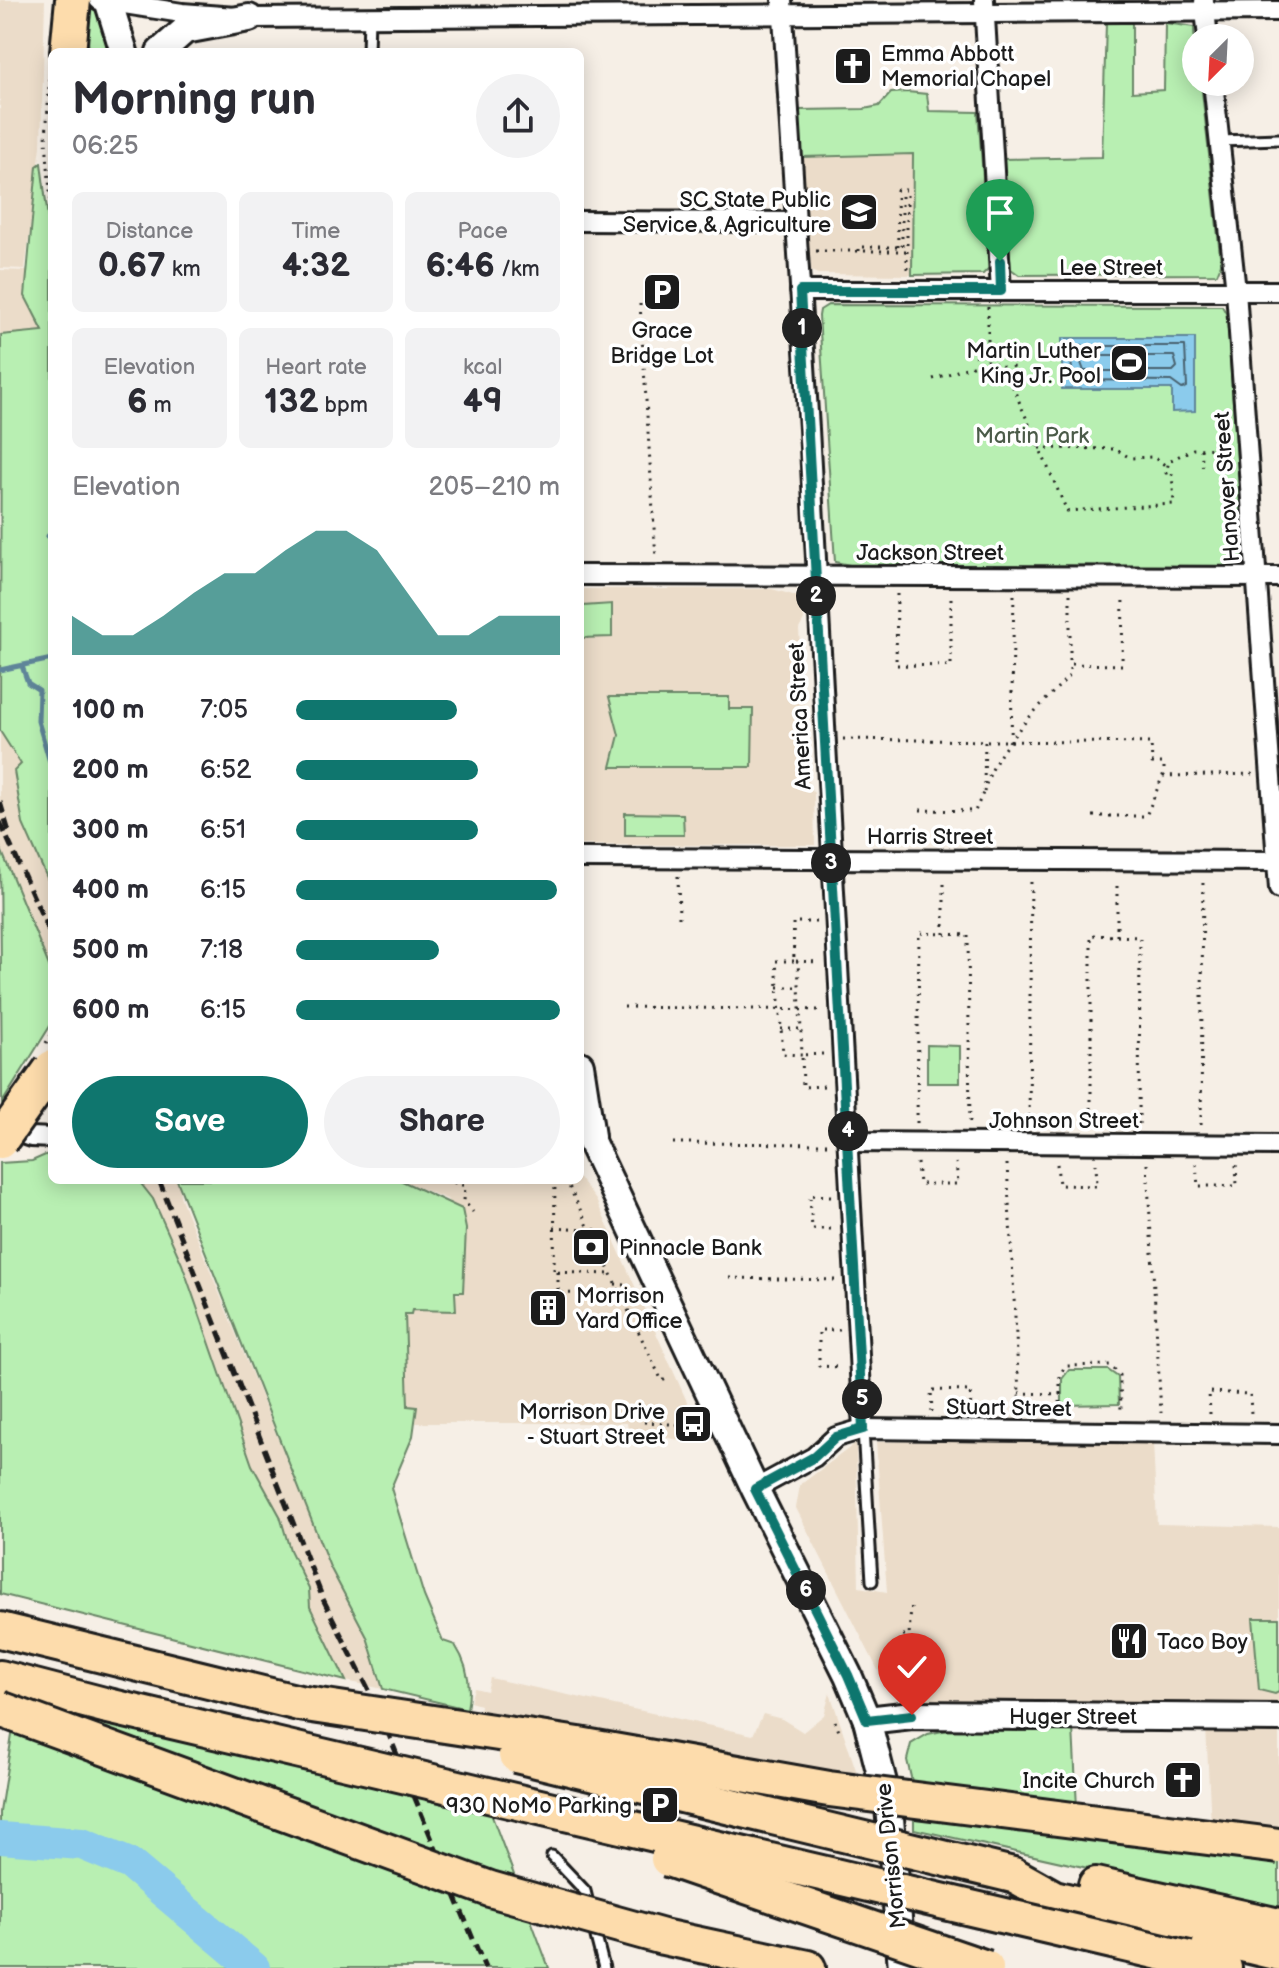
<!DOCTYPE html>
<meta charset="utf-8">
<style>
body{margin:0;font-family:"Balsamiq Sans",sans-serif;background:#f2f2f3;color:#2b2b33;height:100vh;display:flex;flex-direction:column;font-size:30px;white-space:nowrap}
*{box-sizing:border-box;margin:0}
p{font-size:26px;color:#7c7c81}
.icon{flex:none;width:44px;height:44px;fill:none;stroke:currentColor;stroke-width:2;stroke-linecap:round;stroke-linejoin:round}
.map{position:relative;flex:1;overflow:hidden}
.panel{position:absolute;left:48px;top:48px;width:536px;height:1136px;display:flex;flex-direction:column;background:#fff;border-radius:12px;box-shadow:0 4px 20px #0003}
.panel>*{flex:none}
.needle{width:52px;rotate:204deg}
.buttons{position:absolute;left:1182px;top:24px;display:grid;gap:16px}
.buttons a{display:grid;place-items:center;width:72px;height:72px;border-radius:50%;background:#fff;box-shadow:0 4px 20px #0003;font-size:40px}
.pin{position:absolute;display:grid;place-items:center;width:68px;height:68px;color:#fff;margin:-82px -34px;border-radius:50% 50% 50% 0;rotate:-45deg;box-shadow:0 0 8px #0007}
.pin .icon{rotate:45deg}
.km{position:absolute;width:40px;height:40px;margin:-20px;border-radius:50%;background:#222;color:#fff;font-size:22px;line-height:40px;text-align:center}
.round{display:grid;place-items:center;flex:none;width:84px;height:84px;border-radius:42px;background:#f2f2f3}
.head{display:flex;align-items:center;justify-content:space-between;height:136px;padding:0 24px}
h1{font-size:44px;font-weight:800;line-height:60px}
.metrics{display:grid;grid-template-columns:repeat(3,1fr);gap:12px;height:136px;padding:8px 24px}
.metrics div{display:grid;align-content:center;border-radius:12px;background:#f2f2f3;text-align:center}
.metrics b{font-size:34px;font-weight:800}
.metrics small{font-size:22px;font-weight:400}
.metrics p{font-size:22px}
.chart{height:224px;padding:16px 24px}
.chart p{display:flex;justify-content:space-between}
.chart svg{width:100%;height:144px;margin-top:8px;fill:#0f766e;opacity:.7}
.button{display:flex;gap:16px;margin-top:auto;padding:16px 24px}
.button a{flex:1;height:92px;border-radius:48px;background:#0f766e;color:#fff;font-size:32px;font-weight:800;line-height:92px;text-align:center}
.button a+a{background:#f2f2f3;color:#2b2b33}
ul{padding:0 24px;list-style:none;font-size:26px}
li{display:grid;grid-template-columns:128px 96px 1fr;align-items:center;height:60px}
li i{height:20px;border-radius:10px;background:#0f766e}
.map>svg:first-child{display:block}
.built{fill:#ebdcc9}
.green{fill:#b8efb2;stroke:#6a8667;stroke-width:2}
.water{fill:#8bcbec;stroke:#5f8599;stroke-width:2}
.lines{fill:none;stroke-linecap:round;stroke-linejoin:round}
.shore{stroke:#48626f;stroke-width:2}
.stream{stroke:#5f8599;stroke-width:5}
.river{stroke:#8bcbec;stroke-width:32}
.lane-casing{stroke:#1c1c1c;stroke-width:15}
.street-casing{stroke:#1c1c1c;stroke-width:24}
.secondary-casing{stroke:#1c1c1c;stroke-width:32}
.highway-casing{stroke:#1c1c1c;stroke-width:40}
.path{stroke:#1c1c1c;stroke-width:3;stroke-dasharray:2 6;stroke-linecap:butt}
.lane{stroke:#fff;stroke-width:9}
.street{stroke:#fff;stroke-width:18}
.secondary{stroke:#fff;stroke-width:26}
.highway{stroke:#fddcac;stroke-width:34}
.rail{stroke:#1c1c1c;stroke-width:5;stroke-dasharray:12 6;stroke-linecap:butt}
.highway-bridge-casing{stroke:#1c1c1c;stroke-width:40;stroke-linecap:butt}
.highway-bridge{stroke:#fddcac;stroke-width:34}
.route-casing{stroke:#fff;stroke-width:16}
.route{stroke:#0f766e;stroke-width:10}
.labels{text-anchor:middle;stroke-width:7;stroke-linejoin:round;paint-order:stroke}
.poi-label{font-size:22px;fill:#1c1c1c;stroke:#fff;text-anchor:end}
.street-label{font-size:22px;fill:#1c1c1c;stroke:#fff}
.park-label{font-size:22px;fill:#4b5b49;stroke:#fff}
</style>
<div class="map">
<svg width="1279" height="1968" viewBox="0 0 1279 1968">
<rect width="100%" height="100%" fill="#f6efe6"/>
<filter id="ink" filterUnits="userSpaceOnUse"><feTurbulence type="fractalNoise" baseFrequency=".0125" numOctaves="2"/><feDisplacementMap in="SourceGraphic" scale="16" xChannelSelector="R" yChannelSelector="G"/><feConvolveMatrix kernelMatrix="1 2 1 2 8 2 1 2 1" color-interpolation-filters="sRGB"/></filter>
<g filter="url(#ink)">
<g class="built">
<path d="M0,0H45L41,146L25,269L0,268Z"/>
<path d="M913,154L912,275L818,274L811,271L802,157Z"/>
<path d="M0,270L27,271L25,296L43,331L0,443Z"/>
<path d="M580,589H772L800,597L804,620L799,629L809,788L814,793L815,845H580Z"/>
<path d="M0,731L21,764L23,824L52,889V972L0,847Z"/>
<path d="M580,1179L596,1200L703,1437L679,1440L628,1430L627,1423H416L417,1407H408L405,1314L463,1292L466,1229L447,1199L400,1180Z"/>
<path d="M138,1180H177L179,1185L180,1196L330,1567L367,1637L383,1689L346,1681L310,1607L309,1589L252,1465L182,1264L153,1199Z"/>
<path d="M1011,1439L1153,1442L1157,1524L1279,1527V1705L912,1700L889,1692L796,1508L800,1485L856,1443L859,1587L887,1592L876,1442Z"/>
<path d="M490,1678L753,1735L763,1714L782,1719L803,1732L824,1715L830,1693L859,1779L539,1725L479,1711L480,1705L470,1702L474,1688L487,1691Z"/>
<path d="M1206,1727L1279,1729V1834L1211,1825Z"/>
</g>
<g class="green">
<path d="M97,5L111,52H89L86,12Z"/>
<path d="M1106,23H1132V92L1164,90L1165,23L1194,27L1196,82H1201L1221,264L1217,274L1019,275L1011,269L1002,159L1102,157Z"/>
<path d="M907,92L927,94L929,111L978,112L990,267L983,274L912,275L913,154L802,157L799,110L864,109L879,106L891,93Z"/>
<path d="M41,163L52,250V889L23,824L14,771L21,764L0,731L1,335L43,331L25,296L37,166Z"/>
<path d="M828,305L1222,306L1227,315L1244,562L1235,566L850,565L835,562L819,316L820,310Z"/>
<path d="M612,604V637L580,638L583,606Z"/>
<path d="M609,697H729V709H753L752,767H611L619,735Z"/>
<path d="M625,813L683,814L684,835H625Z"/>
<path d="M0,847L52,973V1023L2,1103Z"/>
<path d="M927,1045L960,1046V1083H927Z"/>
<path d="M52,1152V1180H138L153,1199L182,1264L252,1465L280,1516L290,1550L309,1589L310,1607L346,1681L0,1594V1163L32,1161Z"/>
<path d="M177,1180H400L462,1209L466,1229L463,1292H455L456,1311L412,1310L411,1314H405L408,1406L417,1407L413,1436L391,1488L424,1596L443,1641L455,1645C468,1665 472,1685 467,1709L383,1689L367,1637L330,1567Z"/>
<path d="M1069,1370H1108L1118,1377L1119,1404L1062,1405V1379Z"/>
<path d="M1253,1618H1279V1692L1275,1694L1259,1690Z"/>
<path d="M20,1684L487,1803L549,1968H0V1812Z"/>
<path d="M967,1726L1073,1727L1077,1808L913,1786L907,1760L911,1744L928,1734Z"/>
<path d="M914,1813L1279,1860V1911L914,1829Z"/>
</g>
<path class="water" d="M1062,338H1195V411L1172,412V389H1062Z"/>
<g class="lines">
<g class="shore">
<path d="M1074,346H1185L1187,387L1182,389L1171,381L1073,380L1070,350Z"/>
<path d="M1084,356H1174L1177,367L1173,371H1084L1080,360Z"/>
</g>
<g class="stream">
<path d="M48,536L52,538"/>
<path d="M22,666L28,683L39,690L38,721L52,769"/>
<path d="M0,670L52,659"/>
</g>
<path class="river" d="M0,1838L82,1844L130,1864L254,1968"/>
<g class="lane-casing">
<g id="lane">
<path d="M368,52L369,17"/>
<path d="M1220,141L1279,139"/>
<path d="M863,1429L872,1581"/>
<path d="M552,1856L585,1891L589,1907"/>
<path d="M593,1925L604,1968"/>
</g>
</g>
<g class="street-casing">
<g id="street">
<path d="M99,0L182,13L249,18L1279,11"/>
<path d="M782,0L809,429L863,1429"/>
<path d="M984,0L1001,291"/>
<path d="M1204,1L1208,38"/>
<path d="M1213,82L1236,291L1279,889"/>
<path d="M580,221L795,222"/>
<path d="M800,291H1279"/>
<path d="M580,575L1279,577"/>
<path d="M580,858L1279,861"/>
<path d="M4,1128L31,1137L52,1138"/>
<path d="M848,1142L1279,1145"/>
<path d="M755,1489L814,1457L836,1437L863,1429L1279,1434"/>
</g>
</g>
<g class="secondary-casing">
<g id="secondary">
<path d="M108,0L124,52"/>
<path d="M160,52L185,30L249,18"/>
<path d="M580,1065L591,1136"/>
<path d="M580,1118L755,1489L848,1675L867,1720L889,1806L902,1968"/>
<path d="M867,1720L912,1715L1279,1718"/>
</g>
</g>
<g class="highway-casing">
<g id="highway">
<path d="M68,52L73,0"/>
<path d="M0,1630L299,1703"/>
<path d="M0,1678L108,1706"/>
<path d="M1013,1875L1054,1898L1279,1953"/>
<path d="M1096,1885L1279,1926"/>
<path d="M1189,1959L1224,1968"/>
<path d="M784,1963L808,1968"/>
</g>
</g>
<g class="path">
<path d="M50,71L46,139L52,219"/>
<path d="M898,247L897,190H907V272"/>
<path d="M816,251H907"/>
<path d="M859,251V247H902V190"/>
<path d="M640,304L656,559"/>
<path d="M988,307V348"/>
<path d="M979,364L975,354L988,349L1009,358L1014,372L1007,375"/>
<path d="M933,379L987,361L1004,367L1067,511L1174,504L1172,472L1166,473L1169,461L1193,449L1229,448"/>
<path d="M1039,448L1116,449L1130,458L1153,457L1165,465"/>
<path d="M1201,449L1203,473"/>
<path d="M897,594L896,665L951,666V594"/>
<path d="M1070,594V664L1122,665L1123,595"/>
<path d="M843,739L1151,743L1152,763H1164V776L1255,774"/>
<path d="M1011,741L1014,594"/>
<path d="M984,784L985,741"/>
<path d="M984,792C994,748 1040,706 1070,675V664"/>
<path d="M920,810L975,811L984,791"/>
<path d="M1093,816H1146L1164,773"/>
<path d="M678,876L679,919"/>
<path d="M816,922H793L794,961L818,962"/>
<path d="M944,934V878"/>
<path d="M1117,936V880"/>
<path d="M794,961H776L783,1054L802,1055L798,961"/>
<path d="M778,987H799"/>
<path d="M624,1007L821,1010"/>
<path d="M781,1029H801"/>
<path d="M46,1043L52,1032"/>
<path d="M823,1054L802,1055L803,1087L826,1086"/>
<path d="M917,1123L919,933L968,935L970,1127"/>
<path d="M1029,1124L1031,876"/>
<path d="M1091,1125V935L1140,937L1139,1126"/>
<path d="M1201,1125L1203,877"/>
<path d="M673,1143L829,1144"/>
<path d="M917,1163L919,1184H958L956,1163"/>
<path d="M1007,1164L1020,1412"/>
<path d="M1057,1164L1059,1185L1097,1186L1096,1164"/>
<path d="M1147,1164L1161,1413"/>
<path d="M1196,1164L1198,1186H1237L1236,1164"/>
<path d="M446,1180L465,1186L464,1201L473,1212"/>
<path d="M555,1180L554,1272L610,1274"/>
<path d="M566,1180L662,1381L668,1378"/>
<path d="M831,1196L810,1195L812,1229H834"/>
<path d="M554,1227L601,1230"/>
<path d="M558,1272V1293L618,1294"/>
<path d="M729,1278L837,1280"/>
<path d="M615,1284L626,1285"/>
<path d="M840,1330H819V1366L841,1367"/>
<path d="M1019,1393L1060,1394V1413"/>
<path d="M1060,1394V1375L1065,1366L1110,1365L1120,1375L1121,1413"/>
<path d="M932,1412L931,1390L970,1391L971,1411"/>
<path d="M1210,1414L1209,1392L1250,1394L1251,1414"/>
<path d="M644,1422L682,1425L688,1422"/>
<path d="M902,1689L901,1635H909L911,1608"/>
<path d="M835,1721L840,1734"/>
</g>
<use href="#lane" class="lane"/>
<use href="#street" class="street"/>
<use href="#secondary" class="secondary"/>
<use href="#highway" class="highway"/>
<g class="rail">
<path d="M0,802L9,832"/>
<path d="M0,822L52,938"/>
<path d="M159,1180L323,1599L377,1706L485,1968"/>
</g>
<g class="highway-bridge-casing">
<g id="highway-bridge">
<path d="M0,1141L52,1068"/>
<path d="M299,1703L579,1745L829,1789L1279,1846"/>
<path d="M108,1706L1189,1959"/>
<path d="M0,1709L490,1889L663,1937L784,1963"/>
<path d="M516,1755L1013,1875"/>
<path d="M668,1859L986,1968"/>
</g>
</g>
<use href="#highway-bridge" class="highway-bridge"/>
</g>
</g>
<g class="lines" filter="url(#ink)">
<g class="route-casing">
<path id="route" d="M912,1715L867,1720L848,1675L755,1489L814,1457L836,1437L863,1429L800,291H1001L1000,261"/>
</g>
<use href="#route" class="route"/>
</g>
<defs>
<g id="church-square" transform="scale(2)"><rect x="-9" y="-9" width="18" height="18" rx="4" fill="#1c1c1c" stroke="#fff"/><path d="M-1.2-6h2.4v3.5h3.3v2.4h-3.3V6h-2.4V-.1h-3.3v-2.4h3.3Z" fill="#fff"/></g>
<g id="university-square" transform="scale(2)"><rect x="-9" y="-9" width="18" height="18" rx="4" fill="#1c1c1c" stroke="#fff"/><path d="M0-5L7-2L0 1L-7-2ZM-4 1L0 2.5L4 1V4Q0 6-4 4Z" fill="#fff"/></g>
<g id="parking-square" transform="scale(2)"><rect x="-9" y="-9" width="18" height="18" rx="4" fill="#1c1c1c" stroke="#fff"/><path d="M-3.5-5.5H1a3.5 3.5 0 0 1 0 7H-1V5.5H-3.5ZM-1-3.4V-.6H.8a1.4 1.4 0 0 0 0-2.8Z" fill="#fff"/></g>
<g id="stadium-square" transform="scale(2)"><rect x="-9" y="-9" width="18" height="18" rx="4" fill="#1c1c1c" stroke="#fff"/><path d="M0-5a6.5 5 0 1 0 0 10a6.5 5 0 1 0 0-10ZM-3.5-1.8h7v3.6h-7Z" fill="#fff"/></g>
<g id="bank-square" transform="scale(2)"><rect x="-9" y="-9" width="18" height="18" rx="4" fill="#1c1c1c" stroke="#fff"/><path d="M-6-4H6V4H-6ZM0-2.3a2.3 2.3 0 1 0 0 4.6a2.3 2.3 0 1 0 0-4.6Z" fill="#fff"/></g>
<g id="building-square" transform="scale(2)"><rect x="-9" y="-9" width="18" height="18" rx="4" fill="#1c1c1c" stroke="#fff"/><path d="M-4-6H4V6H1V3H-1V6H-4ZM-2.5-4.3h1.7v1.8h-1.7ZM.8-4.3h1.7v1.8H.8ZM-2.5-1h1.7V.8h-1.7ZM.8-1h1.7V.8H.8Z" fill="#fff"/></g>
<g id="bus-square" transform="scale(2)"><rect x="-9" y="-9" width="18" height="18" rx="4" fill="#1c1c1c" stroke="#fff"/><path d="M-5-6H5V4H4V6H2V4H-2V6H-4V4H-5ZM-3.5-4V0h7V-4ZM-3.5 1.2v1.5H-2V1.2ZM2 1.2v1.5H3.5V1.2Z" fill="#fff"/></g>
<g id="restaurant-square" transform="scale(2)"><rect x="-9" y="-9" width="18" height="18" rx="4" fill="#1c1c1c" stroke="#fff"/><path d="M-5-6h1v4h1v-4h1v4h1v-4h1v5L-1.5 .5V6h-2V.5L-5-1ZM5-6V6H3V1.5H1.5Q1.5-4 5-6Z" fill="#fff"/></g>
</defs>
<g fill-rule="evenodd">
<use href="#church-square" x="853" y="66"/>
<use href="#university-square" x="859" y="212"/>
<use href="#parking-square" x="662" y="292"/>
<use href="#stadium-square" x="1129" y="363"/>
<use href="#bank-square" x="591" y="1247"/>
<use href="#building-square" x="548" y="1308"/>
<use href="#bus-square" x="693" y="1424"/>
<use href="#restaurant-square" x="1129" y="1641"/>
<use href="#church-square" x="1183" y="1780"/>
<use href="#parking-square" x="660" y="1805"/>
</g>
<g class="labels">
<g class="poi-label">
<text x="881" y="61" text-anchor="start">Emma Abbott<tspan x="881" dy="25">Memorial Chapel</tspan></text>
<text x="831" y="207">SC State Public<tspan x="831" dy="25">Service &amp; Agriculture</tspan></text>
<text x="662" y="338" text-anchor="middle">Grace<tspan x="662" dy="25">Bridge Lot</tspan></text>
<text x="1101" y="358">Martin Luther<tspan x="1101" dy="25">King Jr. Pool</tspan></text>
<text x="619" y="1255" text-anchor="start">Pinnacle Bank</text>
<text x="576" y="1303" text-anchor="start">Morrison<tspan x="576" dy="25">Yard Office</tspan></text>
<text x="665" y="1419">Morrison Drive<tspan x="665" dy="25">- Stuart Street</tspan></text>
<text x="1157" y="1649" text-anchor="start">Taco Boy</text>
<text x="1155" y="1788">Incite Church</text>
<text x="632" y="1813">930 NoMo Parking</text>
</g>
<g class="street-label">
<text x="1111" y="275">Lee Street</text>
<text transform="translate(1226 487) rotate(-94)" y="8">Hanover Street</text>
<text x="930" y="560">Jackson Street</text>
<text transform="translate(799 716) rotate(-93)" y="8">America Street</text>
<text x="930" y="844">Harris Street</text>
<text x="1064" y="1128">Johnson Street</text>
<text transform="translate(1009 1407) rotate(1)" y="8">Stuart Street</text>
<text x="1073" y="1724">Huger Street</text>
<text transform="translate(890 1856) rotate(-96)" y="8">Morrison Drive</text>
</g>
<g class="park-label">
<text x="1032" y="443">Martin Park</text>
</g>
</g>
</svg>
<div class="buttons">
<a><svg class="needle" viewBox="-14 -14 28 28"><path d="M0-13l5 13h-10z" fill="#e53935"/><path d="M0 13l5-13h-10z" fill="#7c7c81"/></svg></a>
</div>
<div class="pin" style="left:1000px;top:261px;background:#1e9e55"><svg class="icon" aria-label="arrive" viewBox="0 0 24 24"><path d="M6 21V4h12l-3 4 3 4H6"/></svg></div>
<div class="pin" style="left:912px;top:1715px;background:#d93025"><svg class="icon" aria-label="check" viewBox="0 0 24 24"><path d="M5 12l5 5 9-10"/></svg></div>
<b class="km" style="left:802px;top:328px">1</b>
<b class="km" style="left:816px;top:596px">2</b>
<b class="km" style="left:831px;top:863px">3</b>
<b class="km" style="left:848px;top:1131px">4</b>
<b class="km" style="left:862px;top:1399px">5</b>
<b class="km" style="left:806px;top:1590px">6</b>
<section class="panel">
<div class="head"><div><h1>Morning run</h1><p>06:25</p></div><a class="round"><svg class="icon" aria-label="share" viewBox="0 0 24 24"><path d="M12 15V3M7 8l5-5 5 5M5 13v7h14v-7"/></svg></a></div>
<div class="metrics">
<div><p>Distance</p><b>0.67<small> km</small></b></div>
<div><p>Time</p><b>4:32</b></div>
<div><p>Pace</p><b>6:46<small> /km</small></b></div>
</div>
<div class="metrics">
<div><p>Elevation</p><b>6<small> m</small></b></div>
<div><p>Heart rate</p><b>132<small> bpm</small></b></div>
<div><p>kcal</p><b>49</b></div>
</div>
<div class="chart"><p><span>Elevation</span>205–210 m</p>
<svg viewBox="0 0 160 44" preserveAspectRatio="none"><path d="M0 44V32L10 38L20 38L30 32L40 25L50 19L60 19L70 12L80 6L90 6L100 12L110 25L120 38L130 38L140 32L150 32L160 32V44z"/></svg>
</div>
<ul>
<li><b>100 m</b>7:05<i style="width:61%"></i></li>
<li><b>200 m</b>6:52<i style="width:69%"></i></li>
<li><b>300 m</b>6:51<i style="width:69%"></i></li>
<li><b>400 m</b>6:15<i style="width:99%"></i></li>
<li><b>500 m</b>7:18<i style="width:54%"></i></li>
<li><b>600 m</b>6:15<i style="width:100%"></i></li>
</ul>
<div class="button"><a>Save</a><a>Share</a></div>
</section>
</div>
